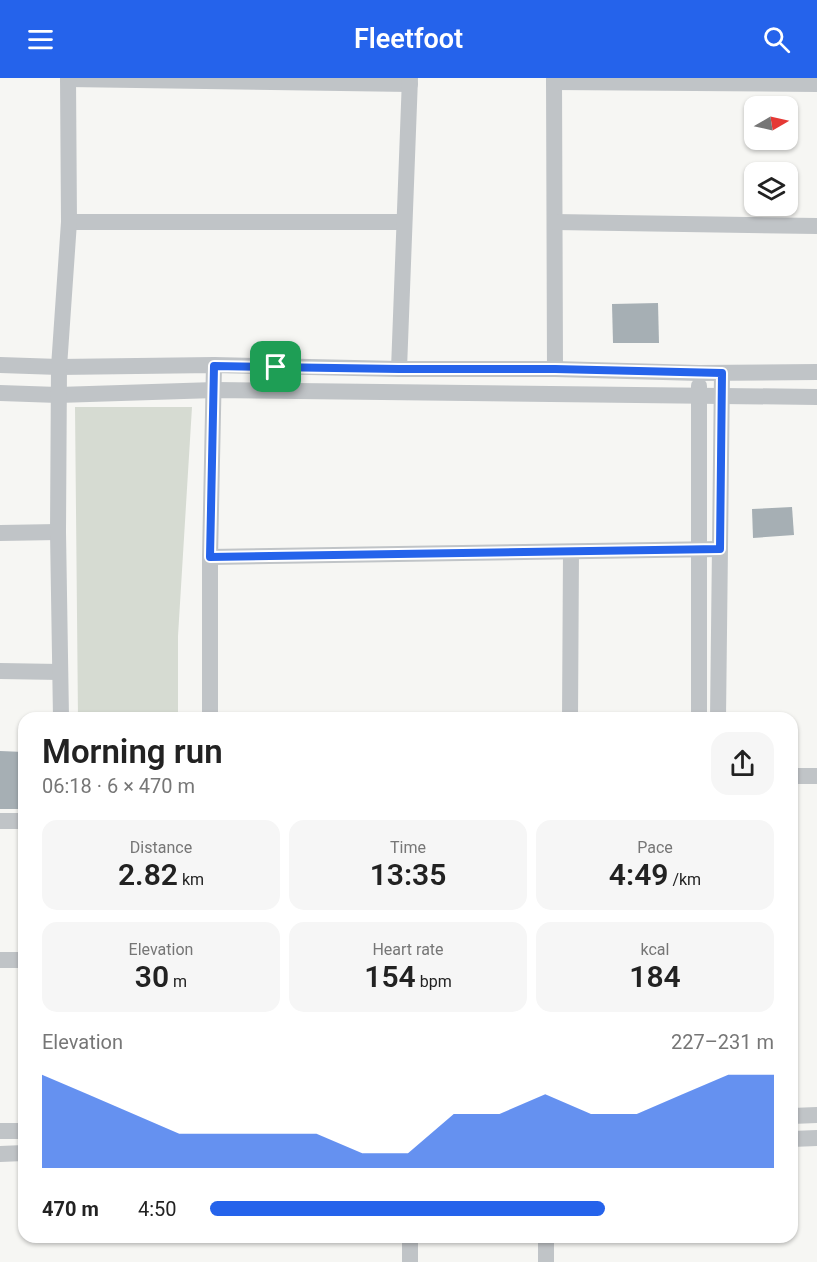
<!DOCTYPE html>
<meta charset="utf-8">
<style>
body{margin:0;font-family:Roboto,sans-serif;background:#f6f6f6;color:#222;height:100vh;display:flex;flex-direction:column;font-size:22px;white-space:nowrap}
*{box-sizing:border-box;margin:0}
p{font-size:20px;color:#767676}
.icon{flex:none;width:33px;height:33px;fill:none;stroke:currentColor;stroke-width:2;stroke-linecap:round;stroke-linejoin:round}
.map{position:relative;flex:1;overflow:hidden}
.sheet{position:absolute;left:18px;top:634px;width:780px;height:531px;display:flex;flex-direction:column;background:#fff;border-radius:18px;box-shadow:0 2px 4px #0004}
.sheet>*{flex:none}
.needle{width:39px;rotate:81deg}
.buttons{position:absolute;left:744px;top:18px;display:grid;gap:12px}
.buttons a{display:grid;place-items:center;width:54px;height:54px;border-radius:12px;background:#fff;box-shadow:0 2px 4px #0004;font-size:30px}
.pin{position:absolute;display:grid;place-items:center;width:51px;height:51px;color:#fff;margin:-26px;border-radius:12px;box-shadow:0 3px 9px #0006}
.round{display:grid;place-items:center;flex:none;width:63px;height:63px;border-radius:18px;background:#f6f6f6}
.head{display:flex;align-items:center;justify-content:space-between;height:102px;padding:0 24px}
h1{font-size:33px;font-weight:600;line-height:45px}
.metrics{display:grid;grid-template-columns:repeat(3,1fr);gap:9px;height:102px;padding:6px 24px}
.metrics div{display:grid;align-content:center;border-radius:15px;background:#f6f6f6;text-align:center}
.metrics b{font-size:30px;font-weight:600}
.metrics small{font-size:16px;font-weight:400}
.metrics p{font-size:16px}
.chart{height:168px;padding:12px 24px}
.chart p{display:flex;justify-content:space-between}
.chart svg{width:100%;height:108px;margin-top:6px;fill:#2563eb;opacity:.7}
ul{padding:0 24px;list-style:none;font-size:20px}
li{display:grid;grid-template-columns:96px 72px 1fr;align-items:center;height:45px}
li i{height:15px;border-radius:8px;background:#2563eb}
header{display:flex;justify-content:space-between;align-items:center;height:78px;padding:0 24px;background:#2563eb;color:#fff;font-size:27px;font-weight:600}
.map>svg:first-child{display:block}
.green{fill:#d6dbd2}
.building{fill:#a6afb4}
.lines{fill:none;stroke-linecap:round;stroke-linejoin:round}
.street{stroke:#c0c4c7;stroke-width:16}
.route-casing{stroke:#fff;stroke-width:12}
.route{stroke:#2563eb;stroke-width:8}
</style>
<header><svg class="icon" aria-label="menu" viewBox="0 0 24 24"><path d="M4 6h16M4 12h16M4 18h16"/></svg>Fleetfoot<svg class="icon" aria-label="search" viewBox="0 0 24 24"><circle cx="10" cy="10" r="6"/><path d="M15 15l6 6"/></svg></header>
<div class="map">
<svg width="817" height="1184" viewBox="0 0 817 1184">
<rect width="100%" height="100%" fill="#f6f6f3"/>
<path class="green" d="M75,329H192L178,558V640H78Z"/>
<g class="building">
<path d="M658,225L659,265H613L612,226Z"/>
<path d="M792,429L794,457L753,460L752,431Z"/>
<path d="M0,673L24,674L23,731H0Z"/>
</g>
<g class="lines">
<g class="street">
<path d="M554,0L555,291"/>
<path d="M68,1L410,6"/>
<path d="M554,4L817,6"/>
<path d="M69,144H404"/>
<path d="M555,144L817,148"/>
<path d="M0,287L59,289L214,287L399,291H555L699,295L817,294"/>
<path d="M399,291L410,0"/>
<path d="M699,308V640"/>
<path d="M0,315L58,317L215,312L817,319"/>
<path d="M0,455L58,454"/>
<path d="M210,479L720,471"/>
<path d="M0,593L60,594"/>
<path d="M61,640L58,454L59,289L69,144L68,0"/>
<path d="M210,640V479L214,287"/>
<path d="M570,640L571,474"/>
<path d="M718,640L722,295"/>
<path d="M792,698H817"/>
<path d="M0,743H24"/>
<path d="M0,882H24"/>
<path d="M792,1038L817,1037"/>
<path d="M0,1053H24"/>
<path d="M792,1061L817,1060"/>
<path d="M0,1076L24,1075"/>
<path d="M410,1184V1160"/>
<path d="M546,1184V1160"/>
</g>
</g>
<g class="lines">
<g class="route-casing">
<path id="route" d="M214,288L399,291H555L722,295L720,471L210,479Z"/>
</g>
<use href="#route" class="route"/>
</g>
</svg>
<div class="buttons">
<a><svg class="needle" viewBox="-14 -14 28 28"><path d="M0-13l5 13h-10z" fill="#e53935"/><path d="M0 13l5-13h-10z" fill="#767676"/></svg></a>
<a><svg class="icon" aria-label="layers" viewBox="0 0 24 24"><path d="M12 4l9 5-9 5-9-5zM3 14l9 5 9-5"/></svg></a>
</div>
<div class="pin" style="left:276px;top:289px;background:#1e9e55"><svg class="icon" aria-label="arrive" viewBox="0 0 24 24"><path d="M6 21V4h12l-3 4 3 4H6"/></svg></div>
<section class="sheet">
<div class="head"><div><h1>Morning run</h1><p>06:18 · 6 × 470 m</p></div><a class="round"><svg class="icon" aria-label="share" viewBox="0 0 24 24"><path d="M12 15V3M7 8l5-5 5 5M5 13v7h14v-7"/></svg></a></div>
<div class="metrics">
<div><p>Distance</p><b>2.82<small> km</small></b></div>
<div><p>Time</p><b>13:35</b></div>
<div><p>Pace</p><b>4:49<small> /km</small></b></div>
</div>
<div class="metrics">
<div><p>Elevation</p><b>30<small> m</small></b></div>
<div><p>Heart rate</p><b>154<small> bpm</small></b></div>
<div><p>kcal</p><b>184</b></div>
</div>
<div class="chart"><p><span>Elevation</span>227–231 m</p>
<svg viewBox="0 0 160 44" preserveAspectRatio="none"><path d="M0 44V6L10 14L20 22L30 30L40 30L50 30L60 30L70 38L80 38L90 22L100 22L110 14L120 22L130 22L140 14L150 6L160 6V44z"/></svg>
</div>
<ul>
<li><b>470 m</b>4:50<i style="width:70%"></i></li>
</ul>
</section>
</div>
